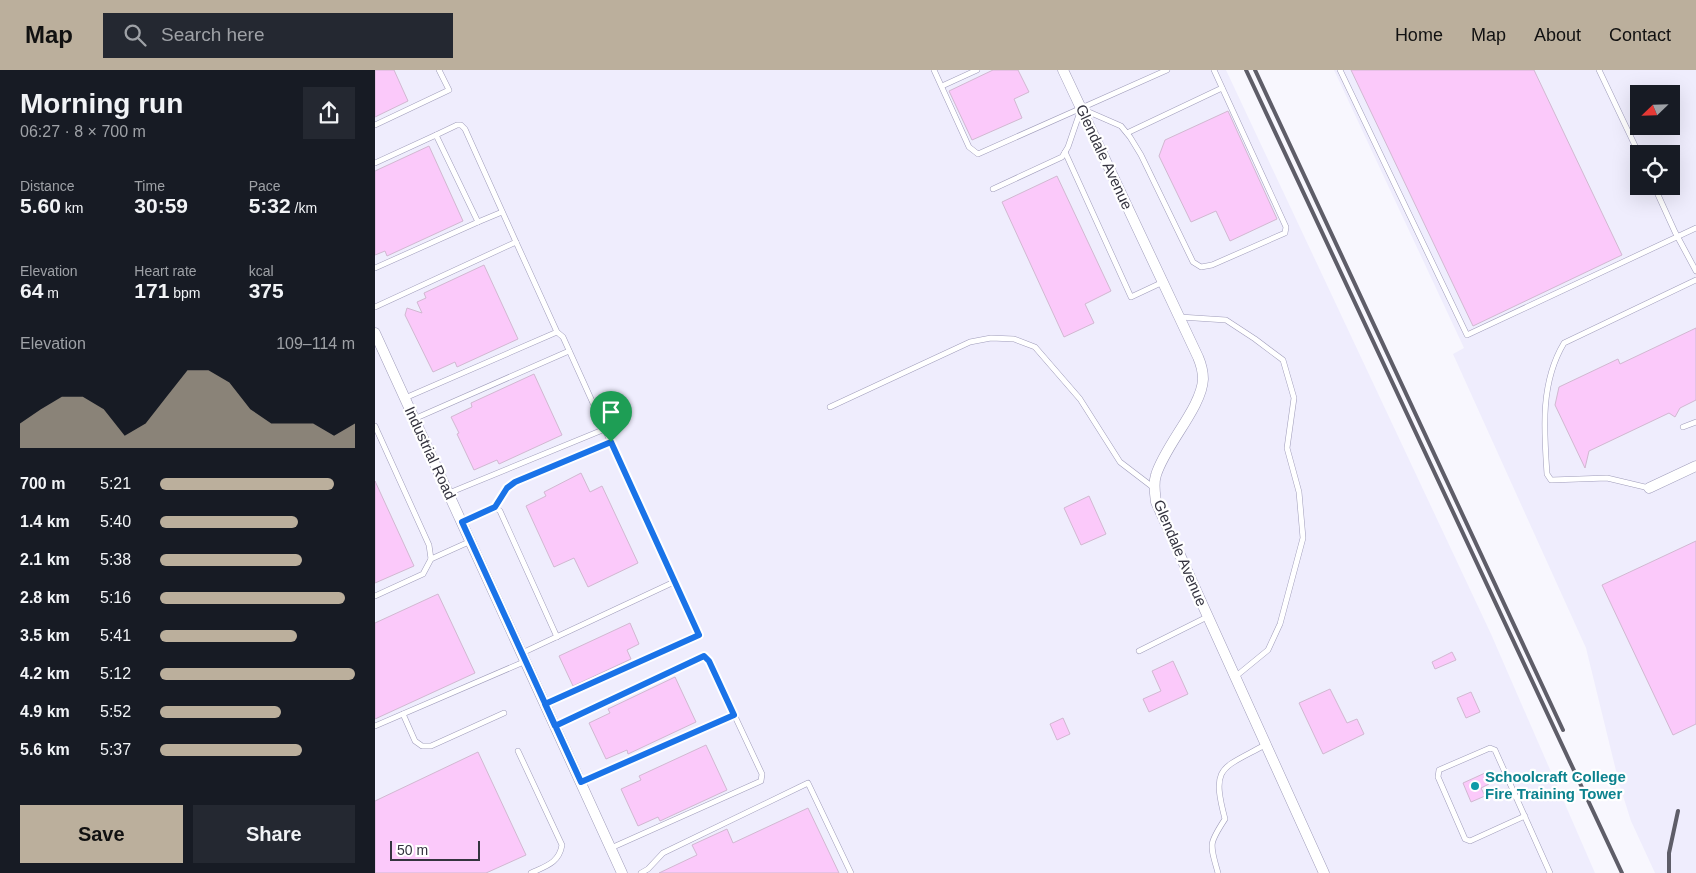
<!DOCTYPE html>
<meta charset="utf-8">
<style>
body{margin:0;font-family:Helvetica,sans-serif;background:#242831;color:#f1f3f6;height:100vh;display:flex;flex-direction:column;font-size:19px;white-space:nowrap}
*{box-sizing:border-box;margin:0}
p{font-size:16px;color:#9ea1a6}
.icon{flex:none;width:28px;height:28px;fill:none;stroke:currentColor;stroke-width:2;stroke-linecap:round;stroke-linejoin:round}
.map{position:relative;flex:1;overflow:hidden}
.panel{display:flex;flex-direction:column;background:#171b24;width:375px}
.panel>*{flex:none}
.needle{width:32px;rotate:247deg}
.fabs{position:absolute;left:1255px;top:15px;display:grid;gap:10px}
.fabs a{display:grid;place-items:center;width:50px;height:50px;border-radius:0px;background:#171b24;box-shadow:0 5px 20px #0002;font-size:25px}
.scale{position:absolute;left:15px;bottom:12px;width:90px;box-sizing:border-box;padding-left:5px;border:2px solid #34333f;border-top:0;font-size:14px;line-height:18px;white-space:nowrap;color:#34333f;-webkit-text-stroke:4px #fff;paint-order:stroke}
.pin{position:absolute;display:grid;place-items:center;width:42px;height:42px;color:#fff;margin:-51px -21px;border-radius:50% 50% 50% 0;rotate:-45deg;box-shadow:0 0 5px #0007}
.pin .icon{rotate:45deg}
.round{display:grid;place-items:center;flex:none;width:52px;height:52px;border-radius:0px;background:#242831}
.overview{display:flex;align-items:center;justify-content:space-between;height:85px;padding:0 20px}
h1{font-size:28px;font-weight:600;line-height:38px}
.stats{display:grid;grid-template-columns:repeat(3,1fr);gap:8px;height:85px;padding:5px 20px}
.stats div{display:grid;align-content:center}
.stats b{font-size:21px;font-weight:600}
.stats small{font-size:14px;font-weight:400}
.stats p{font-size:14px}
.chart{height:140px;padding:10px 20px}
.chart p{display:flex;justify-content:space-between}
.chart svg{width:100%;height:90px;margin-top:5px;fill:#bbaf9c;opacity:.7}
.cta{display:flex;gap:10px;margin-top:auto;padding:10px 20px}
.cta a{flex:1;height:58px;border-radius:0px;background:#bbaf9c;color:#111;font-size:20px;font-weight:600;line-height:58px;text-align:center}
.cta a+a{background:#242831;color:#f1f3f6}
ul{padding:0 20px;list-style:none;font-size:16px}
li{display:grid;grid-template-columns:80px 60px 1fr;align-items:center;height:38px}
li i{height:12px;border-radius:6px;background:#bbaf9c}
header{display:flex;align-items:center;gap:30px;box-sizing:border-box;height:70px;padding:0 25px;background:#bbaf9c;color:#111}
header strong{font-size:24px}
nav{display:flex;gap:28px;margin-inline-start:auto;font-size:18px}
.search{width:350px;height:45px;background:#242831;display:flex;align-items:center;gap:12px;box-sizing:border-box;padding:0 18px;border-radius:0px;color:#9ea1a6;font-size:19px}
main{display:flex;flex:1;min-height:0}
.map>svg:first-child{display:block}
.built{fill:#efedfd;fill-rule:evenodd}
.building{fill:#fbc9fa;stroke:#d1b8d1}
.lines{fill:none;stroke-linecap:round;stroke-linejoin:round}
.service-casing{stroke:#9f9cba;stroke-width:6}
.minor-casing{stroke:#9f9cba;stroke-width:11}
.service{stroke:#fff;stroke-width:5}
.minor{stroke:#fff;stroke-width:10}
.rail{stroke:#5e5d68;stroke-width:4}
.route-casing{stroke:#fff;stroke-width:10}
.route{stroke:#1a73e8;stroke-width:6}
.culture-dot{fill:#0f9aa8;stroke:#fff;stroke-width:2}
.labels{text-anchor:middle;stroke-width:4.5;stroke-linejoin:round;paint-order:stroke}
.street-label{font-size:15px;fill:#34333f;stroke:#fff}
.culture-label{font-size:15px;font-weight:bold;fill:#0d838f;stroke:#fff;text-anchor:start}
</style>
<header>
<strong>Map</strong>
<div class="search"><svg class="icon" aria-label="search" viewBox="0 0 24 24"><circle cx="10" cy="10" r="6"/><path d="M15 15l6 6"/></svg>Search here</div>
<nav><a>Home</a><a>Map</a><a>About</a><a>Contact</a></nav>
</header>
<main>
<section class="panel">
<div class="overview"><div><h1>Morning run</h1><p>06:27 · 8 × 700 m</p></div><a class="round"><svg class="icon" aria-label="share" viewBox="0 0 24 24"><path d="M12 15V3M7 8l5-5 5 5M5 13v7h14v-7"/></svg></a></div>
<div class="stats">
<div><p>Distance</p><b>5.60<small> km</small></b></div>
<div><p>Time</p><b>30:59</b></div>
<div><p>Pace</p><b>5:32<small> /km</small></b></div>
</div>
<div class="stats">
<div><p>Elevation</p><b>64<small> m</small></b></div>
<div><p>Heart rate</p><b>171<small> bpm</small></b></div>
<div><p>kcal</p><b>375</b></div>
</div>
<div class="chart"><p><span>Elevation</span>109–114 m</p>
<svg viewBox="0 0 160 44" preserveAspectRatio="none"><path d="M0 44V32L10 25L20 19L30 19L40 25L50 38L60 32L70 19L80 6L90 6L100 12L110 25L120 32L130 32L140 32L150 38L160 32V44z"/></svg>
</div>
<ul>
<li><b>700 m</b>5:21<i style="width:89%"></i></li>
<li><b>1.4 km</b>5:40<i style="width:71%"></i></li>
<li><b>2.1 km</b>5:38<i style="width:73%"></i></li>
<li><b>2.8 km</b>5:16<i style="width:95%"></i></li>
<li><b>3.5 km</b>5:41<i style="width:70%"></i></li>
<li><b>4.2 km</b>5:12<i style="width:100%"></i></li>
<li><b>4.9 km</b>5:52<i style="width:62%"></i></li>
<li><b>5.6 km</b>5:37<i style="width:73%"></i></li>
</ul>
<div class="cta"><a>Save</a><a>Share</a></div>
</section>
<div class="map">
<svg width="1321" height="803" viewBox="0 0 1321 803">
<rect width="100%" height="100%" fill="#f8f7fe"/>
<g class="built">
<path d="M0,0H851L1116,564L1220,803H0Z"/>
<path d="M959,0H1321V803H1280L1256,751L1244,713L1211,578L1078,284L1089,278ZM1264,24H1296V56H1264ZM1264,84H1296V116H1264Z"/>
</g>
<g class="building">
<path d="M0,0H19L33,31L0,47Z"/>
<path d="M618,0H643L654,22L639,29L647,48L597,70L574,21Z"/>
<path d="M976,0H1159L1247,185L1098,256Z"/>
<path d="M853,41L902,149L855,171L841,141L816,152L784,86L790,70Z"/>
<path d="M54,76L88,151L12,186L10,181L0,185V101Z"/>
<path d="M682,106L736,221L710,234L719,253L689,267L627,132Z"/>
<path d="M109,195L143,269L82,297L80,292L58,302L30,245L32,238L47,243L42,232L51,228L49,223Z"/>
<path d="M1321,258V330L1305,338L1300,347L1294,343L1214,381L1210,398L1180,335L1184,317L1243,289L1245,294Z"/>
<path d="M159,304L187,365L124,394L122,390L99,400L82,364L84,363L76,347L97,337L96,333Z"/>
<path d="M206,403L215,422L227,416L263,493L213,517L199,488L179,497L151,436L171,426L169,422Z"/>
<path d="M0,411L39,496L0,513Z"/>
<path d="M714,426L731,464L706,475L689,438Z"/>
<path d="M1321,471V654L1298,665L1227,515Z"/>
<path d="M63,524L100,603L0,649V553Z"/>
<path d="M255,553L264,574L252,580L256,589L198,616L184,586Z"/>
<path d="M1077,582L1081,590L1060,599L1057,592Z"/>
<path d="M798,591L813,624L774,642L768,629L786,621L777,601Z"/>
<path d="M300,607L321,652L253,684L252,680L231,689L214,653L235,643L233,639Z"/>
<path d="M955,619L972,653L982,649L989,664L948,684L924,633Z"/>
<path d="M1096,622L1105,642L1091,648L1082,628Z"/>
<path d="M688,648L695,664L682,670L675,654Z"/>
<path d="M331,675L352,720L285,751L283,747L263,756L246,719L266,710L264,706Z"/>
<path d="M103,682L151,785L111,803H0V731Z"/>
<path d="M1110,703L1114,714L1106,718L1110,726L1096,732L1088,713Z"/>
<path d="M433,738L464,803H284L322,785L317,775L352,759L358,773Z"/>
</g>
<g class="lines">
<g class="service-casing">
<g id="service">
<path d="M559,0L594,77L603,84L792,0"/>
<path d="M965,0L1092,265L1321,158"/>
<path d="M1224,0L1264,84"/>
<path d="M567,16L602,0"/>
<path d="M707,39L746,56L755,67L766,85L818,192L826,197L837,195L910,163L911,157L839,0"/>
<path d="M0,55L74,20L64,0"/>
<path d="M752,63L847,18"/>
<path d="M61,65L82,55H86L90,59L141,172"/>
<path d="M690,82L756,227L788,212"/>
<path d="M0,93L61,65L103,152L0,198"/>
<path d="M1279,116L1300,162L1321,201"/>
<path d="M618,119L687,87L693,77L706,39"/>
<path d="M103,152L127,142"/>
<path d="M0,237L141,172L182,262"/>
<path d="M805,247L851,250L880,269L908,290L919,328L912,378L924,422L928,468L905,554L893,580L860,607"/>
<path d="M30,328L182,262L188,267L299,512"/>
<path d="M455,337L595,272L616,268L639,269L660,277L705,329L745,392L779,418"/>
<path d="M39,349L194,281"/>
<path d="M0,356L54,475L56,489L48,504L0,526"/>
<path d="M1308,357L1321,352"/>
<path d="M1274,418L1232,408L1176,410L1172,404C1169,360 1165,313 1189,273L1321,210"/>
<path d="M74,423L230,359"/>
<path d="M120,437L132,418L141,412L236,372"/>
<path d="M87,452L120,437L125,441L182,567"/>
<path d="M56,489L96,471"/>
<path d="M764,581L832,547"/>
<path d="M147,583L299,512L324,565L170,634"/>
<path d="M28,644L40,671L47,676H56L129,643"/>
<path d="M0,656L151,591"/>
<path d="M180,656L329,586L334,591L387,704L386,711L236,778"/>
<path d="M143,681L187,775C184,793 171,796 156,803"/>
<path d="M206,712L359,645"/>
<path d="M1150,746L1095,771L1090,769L1063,707L1064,700L1115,678L1120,680L1175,803"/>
<path d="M266,803L273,799L288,783L433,713L476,803"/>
<path d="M843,803C835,774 833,775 850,749C836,696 846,699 890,675"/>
</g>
</g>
<g class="minor-casing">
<g id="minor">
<path d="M688,0L823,287C826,294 828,301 828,309C827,337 790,375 781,405C778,414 780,423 781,432L949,803"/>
<path d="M0,263L247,803"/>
<path d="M1274,418L1321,396"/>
</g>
</g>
<use href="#service" class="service"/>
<use href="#minor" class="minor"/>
<g class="rail">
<path d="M871,0L1247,803"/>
<path d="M880,0L1188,660"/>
<path d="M1294,803V783L1303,741"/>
</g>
</g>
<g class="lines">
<g class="route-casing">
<path id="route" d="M236,372L140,412L132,418L120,437L87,452L206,712L359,645L334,591L329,586L180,656L170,634L324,565L236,372"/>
</g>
<use href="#route" class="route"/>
</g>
<circle class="culture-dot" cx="1100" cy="716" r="5"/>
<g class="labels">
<g class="street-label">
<text transform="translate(729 87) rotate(65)" y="5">Glendale Avenue</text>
<text transform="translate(55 383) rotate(65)" y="5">Industrial Road</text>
<text transform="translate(805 483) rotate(67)" y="5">Glendale Avenue</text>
</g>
<g class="culture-label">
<text x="1110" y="712">Schoolcraft College<tspan x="1110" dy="17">Fire Training Tower</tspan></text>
</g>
</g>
</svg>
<div class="fabs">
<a><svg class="needle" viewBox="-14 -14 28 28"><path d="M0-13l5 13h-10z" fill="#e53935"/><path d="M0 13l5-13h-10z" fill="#9ea1a6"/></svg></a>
<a><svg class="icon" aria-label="locate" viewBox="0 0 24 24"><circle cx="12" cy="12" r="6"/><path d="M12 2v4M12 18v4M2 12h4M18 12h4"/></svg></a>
</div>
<div class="scale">50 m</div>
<div class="pin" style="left:236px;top:372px;background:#1e9e55"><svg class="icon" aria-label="arrive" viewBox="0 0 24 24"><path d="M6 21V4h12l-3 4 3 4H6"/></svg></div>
</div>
</main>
